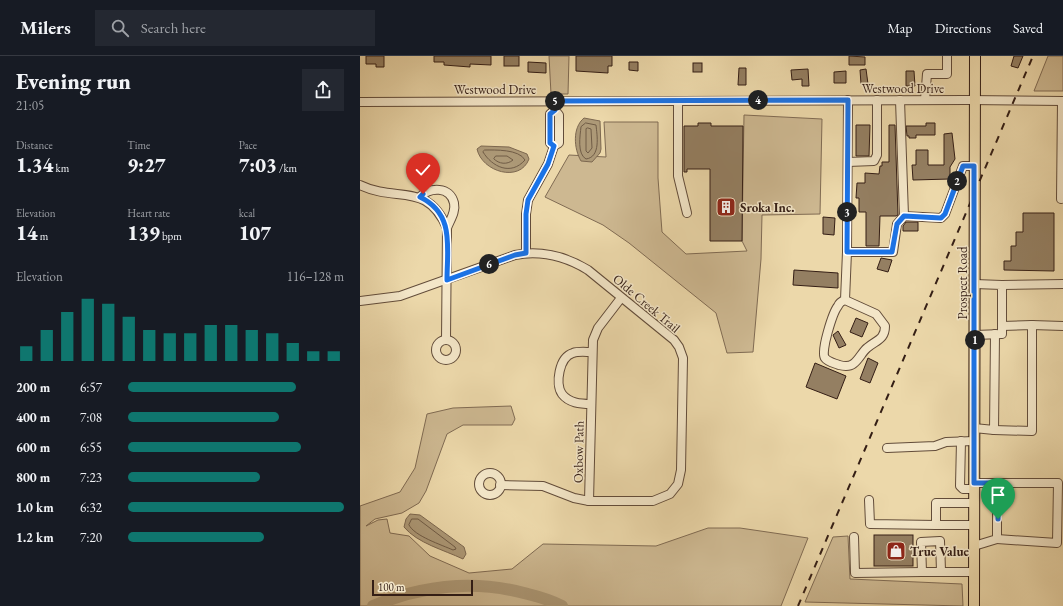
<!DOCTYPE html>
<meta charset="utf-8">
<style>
body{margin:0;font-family:"EB Garamond",serif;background:#242831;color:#f1f3f6;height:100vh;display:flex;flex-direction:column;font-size:15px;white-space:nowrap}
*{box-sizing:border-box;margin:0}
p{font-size:13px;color:#9ea1a6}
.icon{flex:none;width:22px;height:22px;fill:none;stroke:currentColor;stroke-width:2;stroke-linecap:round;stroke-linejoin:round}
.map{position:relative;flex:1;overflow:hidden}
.details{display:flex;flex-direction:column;background:#171b24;width:360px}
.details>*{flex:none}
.scale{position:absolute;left:12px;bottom:10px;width:101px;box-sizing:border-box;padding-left:4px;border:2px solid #341e15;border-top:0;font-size:11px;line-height:14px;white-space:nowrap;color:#341e15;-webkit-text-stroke:3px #f3e6c8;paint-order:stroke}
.pin{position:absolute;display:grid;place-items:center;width:34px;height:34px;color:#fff;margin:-41px -17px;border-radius:50% 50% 50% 0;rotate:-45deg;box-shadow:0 0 4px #0007}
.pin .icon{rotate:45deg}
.km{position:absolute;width:20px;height:20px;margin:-10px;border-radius:50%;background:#222;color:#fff;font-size:11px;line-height:20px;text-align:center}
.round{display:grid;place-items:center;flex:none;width:42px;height:42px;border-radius:0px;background:#242831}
.overview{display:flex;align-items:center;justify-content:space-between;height:68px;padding:0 16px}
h1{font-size:22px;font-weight:800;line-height:30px}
.figures{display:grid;grid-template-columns:repeat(3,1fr);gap:6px;height:68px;padding:4px 16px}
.figures div{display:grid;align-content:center}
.figures b{font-size:20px;font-weight:800}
.figures small{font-size:11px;font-weight:400}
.figures p{font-size:11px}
.chart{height:112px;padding:8px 16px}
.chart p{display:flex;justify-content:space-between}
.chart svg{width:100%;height:72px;margin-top:4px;stroke:#0f766e;stroke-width:6}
ul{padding:0 16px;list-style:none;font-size:13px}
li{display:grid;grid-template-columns:64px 48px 1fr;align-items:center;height:30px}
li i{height:10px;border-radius:5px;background:#0f766e}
header{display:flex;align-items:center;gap:24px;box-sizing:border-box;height:56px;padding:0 20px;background:#171b24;border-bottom:1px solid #363941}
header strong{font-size:19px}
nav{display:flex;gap:22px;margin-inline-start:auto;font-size:14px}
.search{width:280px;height:36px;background:#242831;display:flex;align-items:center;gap:10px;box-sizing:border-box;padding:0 14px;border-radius:0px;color:#9ea1a6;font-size:15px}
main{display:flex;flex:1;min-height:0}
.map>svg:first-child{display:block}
.green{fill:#cdb891;stroke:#806b53}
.water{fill:#ad9977;stroke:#7d6850}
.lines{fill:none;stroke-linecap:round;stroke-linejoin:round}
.shore{stroke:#705c46;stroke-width:1}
.river{stroke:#ad9977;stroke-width:12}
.building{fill:#947f62;stroke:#341e15}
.minor-casing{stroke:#624c3a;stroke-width:10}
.major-casing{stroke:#341e15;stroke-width:12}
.minor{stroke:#f3e6c8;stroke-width:8}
.major{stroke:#ecd8aa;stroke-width:10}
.rail{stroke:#341e15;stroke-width:2;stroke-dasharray:7 7;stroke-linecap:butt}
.route-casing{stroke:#fff;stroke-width:8}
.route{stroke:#1a73e8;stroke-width:5}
.labels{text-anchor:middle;stroke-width:3;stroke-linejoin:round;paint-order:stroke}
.street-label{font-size:13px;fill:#341e15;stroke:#f3e6c8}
.poi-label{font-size:13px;font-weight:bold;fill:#341e15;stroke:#f3e6c8;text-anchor:start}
</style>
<header>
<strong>Milers</strong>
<div class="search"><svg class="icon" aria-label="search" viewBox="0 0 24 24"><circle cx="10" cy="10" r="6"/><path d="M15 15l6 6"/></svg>Search here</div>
<nav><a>Map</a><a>Directions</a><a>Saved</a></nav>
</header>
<main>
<section class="details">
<div class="overview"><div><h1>Evening run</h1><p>21:05</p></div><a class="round"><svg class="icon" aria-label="share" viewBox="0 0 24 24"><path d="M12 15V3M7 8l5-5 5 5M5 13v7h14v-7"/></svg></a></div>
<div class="figures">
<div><p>Distance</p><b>1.34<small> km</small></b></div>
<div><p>Time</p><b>9:27</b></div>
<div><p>Pace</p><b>7:03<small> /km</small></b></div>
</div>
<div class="figures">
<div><p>Elevation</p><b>14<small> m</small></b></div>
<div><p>Heart rate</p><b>139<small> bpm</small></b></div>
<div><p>kcal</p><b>107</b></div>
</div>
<div class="chart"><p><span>Elevation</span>116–128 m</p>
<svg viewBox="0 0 160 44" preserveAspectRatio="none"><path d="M5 44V35M15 44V25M25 44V14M35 44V6M45 44V9M55 44V17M65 44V25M75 44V27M85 44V27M95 44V22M105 44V22M115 44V25M125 44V27M135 44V33M145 44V38M155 44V38"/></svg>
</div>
<ul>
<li><b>200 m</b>6:57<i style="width:78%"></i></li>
<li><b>400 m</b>7:08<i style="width:70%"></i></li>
<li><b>600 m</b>6:55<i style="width:80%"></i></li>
<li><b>800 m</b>7:23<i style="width:61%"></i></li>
<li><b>1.0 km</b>6:32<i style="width:100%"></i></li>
<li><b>1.2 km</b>7:20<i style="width:63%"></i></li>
</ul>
</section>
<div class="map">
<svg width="703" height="550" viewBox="0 0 703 550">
<rect width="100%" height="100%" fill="#ecd8aa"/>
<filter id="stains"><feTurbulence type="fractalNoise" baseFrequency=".005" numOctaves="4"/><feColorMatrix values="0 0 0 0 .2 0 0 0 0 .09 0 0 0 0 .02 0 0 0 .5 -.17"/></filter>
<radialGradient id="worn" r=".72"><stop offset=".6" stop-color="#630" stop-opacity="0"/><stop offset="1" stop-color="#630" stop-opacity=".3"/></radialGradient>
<g class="green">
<path d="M189,0H209L208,38H191Z"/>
<path d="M688,0H703V35H674Z"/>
<path d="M384,59L462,63L460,158L402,159L401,203L393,296L367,297L356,257L269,187L243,169L185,141L209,99L246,101L244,66H298V122L302,176L326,198L387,195L382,185Z"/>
<path d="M151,350L155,363L152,369H103L87,378L66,435L59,447L42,457L15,463L6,470L18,464L27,463L30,477L49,480L70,500L109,517L152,513L183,488L296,490L348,472H380L448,482L421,550H0V450L40,436L55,412L67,358L93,352Z"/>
<path d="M488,480L490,523L602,528L603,550L445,546L473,481Z"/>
</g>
<g class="water">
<path d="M224,62L240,65L241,93L240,97L232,106L221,105C214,93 212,72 224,62Z"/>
<path d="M121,90L149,91L167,98L169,103C160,127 122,116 117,93Z"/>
<path d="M50,458L60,459L104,491L106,498L103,503C84,494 57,487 44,471L46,463Z"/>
</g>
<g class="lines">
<g class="shore">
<path d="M226,67L236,69C237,79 241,101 226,103C217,98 220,80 221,71Z"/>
<path d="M228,72L231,73L232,92L228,97L226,95V73Z"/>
<path d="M125,94C135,94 159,93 165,104C151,120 132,111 123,96Z"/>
<path d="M136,100H147L153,104C147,109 139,108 134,103Z"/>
<path d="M52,463H58L95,491L96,493L93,494C82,489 54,480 49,469Z"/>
</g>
<path class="river" d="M13,550C63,529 114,523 168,538C180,541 191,544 202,550"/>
</g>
<g class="building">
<path d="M6,0H24V11H16V8H6Z"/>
<path d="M74,0H131V9L110,8V11L84,9V6H74Z"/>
<rect x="144" y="0" width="15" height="10"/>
<path d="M216,0H252V10H248V17L216,15Z"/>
<path d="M489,0L505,1V9H489Z"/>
<path d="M654,0H663L658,12L651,10Z"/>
<path d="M168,6L186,7V17L168,16Z"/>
<path d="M269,6H278V15L269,14Z"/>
<rect x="333" y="7" width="9" height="9"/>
<path d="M379,12H386V29H378Z"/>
<path d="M448,13L449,30H442V23L432,24L431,14Z"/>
<path d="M506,13L508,28H501L500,14Z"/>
<path d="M486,15V27H474V16Z"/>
<path d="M546,15H554L555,30H546Z"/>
<path d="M338,67H351V70H383L382,185H350V113H327V116H324V70H338Z"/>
<path d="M566,67H575V79H556V82H549V80H547L546,70H566Z"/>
<path d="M496,69H510L509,100H496Z"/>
<path d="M529,69H535L538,159L536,160H520L519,190H506V156H499V142H496L497,127H505V117L519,118L520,110H522V106H529Z"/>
<path d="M592,77L595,103L590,111V123L553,124L552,109H556V94H568V109H584V78Z"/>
<path d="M663,157H694V215L644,214V205H651V190H656V176H663Z"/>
<path d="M463,161L475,162L474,179L463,178Z"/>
<path d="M546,166H558V175H543V170Z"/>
<path d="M521,202L532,204L528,216L517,213Z"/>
<path d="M434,214L478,217V232L433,229Z"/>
<path d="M496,262L508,267L502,281L490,276Z"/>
<path d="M478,275L486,289L479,292L473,279Z"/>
<path d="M508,302L518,307L510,327L500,323Z"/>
<path d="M455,307L486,320L477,343L446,331Z"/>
<rect x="514" y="479" width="39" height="31"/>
</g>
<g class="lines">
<g class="minor-casing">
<g id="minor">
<path d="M488,44L487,196H533L537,168L544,160"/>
<path d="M540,44L544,160L581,162L585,158L603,110H615"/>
<path d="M565,44L567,18H587V0"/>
<path d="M318,45V120L327,157"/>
<path d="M0,46L607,44L703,45"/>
<path d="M488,106L514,105L517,99V44"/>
<path d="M0,129C37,147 67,125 87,172L86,284"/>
<path d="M60,141C70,131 90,130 94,147C96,156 90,164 87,172"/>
<path d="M701,143L702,45"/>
<path d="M166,197V158L168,144L188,108L194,90L199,87V59L195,54L190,58V87L194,90"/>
<path d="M642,229L703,228"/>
<path d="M485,244L516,258L525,270C525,284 516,284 507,292C502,296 499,304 493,308C489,311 483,310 479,309C474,307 468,306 465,302C460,296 473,256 478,250C479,247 482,245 485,244L487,196"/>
<path d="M0,245L40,240L155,199C182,194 205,200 228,214L314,284L319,291L323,302L321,414L318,428L310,438L293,445H229L214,442L183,430L140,429"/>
<path d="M672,269L703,270"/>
<path d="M615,279L642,278V229L615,228"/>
<circle cx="86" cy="294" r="10"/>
<path d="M231,348C220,348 209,347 202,338C195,328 199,301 213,297C218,295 226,296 231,296"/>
<path d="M614,372L634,374L635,278"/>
<path d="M634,374L672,375V269L642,270"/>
<path d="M601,385L600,430L603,433H614"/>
<path d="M527,392L575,390L586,386L614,385"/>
<circle cx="130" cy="428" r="11"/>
<path d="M637,427H698L697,487L637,483"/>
<path d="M509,444L510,468L576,469"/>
<path d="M229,445L233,284L238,272L261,242"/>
<path d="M614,469H576V447H614"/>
<path d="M494,481L495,517L562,516"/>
<path d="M614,490L637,483V427H614"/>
<path d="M581,515L580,485L561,486L562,516H614"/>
</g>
</g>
<g class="major-casing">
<path id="major" d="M614,550L615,0"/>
</g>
<use href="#minor" class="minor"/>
<use href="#major" class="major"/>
<path class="rail" d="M438,550L673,0"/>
</g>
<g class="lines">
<g class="route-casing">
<path id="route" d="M63,138L60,141C95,158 87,191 87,224L155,199L166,197V158L168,144L188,108L194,90L190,87V58L195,54L194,45L488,44L487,196H532L537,168L544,160L581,162L585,158L603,110H614V427H638V463"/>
</g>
<use href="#route" class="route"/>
</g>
<defs>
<g id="building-square" transform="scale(1)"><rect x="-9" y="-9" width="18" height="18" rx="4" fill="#8f2418" stroke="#f3e6c8"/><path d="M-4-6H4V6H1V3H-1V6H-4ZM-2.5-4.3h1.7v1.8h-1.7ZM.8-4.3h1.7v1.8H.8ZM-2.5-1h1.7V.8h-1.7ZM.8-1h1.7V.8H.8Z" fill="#fff"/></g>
<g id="shop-square" transform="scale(1)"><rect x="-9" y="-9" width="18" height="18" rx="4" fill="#8f2418" stroke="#f3e6c8"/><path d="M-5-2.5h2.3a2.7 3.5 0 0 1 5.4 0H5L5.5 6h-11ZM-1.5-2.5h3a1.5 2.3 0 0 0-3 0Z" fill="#fff"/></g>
</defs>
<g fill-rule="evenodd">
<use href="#building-square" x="366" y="151"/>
<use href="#shop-square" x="536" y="495"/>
</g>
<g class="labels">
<g class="street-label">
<text x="543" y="37">Westwood Drive</text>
<text x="135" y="38">Westwood Drive</text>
<text transform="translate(602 227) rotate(-90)" y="5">Prospect Road</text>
<text transform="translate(287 247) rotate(40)" y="5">Olde Creek Trail</text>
<text transform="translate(218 396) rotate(-89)" y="5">Oxbow Path</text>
</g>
<g class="poi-label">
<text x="380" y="156">Sroka Inc.</text>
<text x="550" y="500">True Value</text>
</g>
</g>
<rect width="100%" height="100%" filter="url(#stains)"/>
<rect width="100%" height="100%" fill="url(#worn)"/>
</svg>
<div class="scale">100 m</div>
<div class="pin" style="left:638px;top:463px;background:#1e9e55"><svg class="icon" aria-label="arrive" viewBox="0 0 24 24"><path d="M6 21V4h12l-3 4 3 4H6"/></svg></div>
<div class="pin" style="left:63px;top:138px;background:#d93025"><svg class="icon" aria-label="check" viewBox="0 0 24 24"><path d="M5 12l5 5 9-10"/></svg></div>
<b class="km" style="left:615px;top:284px">1</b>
<b class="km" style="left:597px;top:125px">2</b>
<b class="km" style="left:487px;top:156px">3</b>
<b class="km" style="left:398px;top:44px">4</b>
<b class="km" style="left:195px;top:45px">5</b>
<b class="km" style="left:129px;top:208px">6</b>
</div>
</main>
